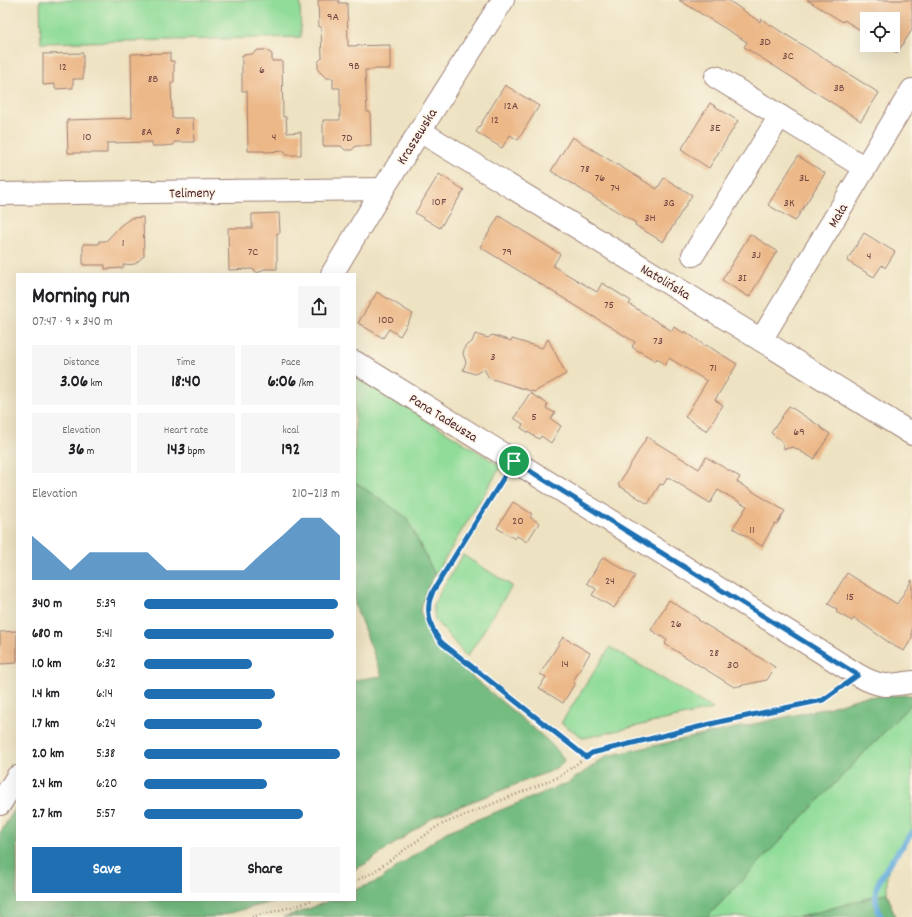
<!DOCTYPE html>
<meta charset="utf-8">
<style>
body{margin:0;font-family:Dekko,sans-serif;background:#f6f6f6;color:#202124;height:100vh;display:flex;flex-direction:column;font-size:15px;white-space:nowrap}
*{box-sizing:border-box;margin:0}
p{font-size:13px;color:#757577}
.icon{flex:none;width:22px;height:22px;fill:none;stroke:currentColor;stroke-width:2;stroke-linecap:round;stroke-linejoin:round}
.map{position:relative;flex:1;overflow:hidden}
.panel{position:absolute;left:16px;top:273px;width:340px;height:628px;display:flex;flex-direction:column;background:#fff;border-radius:0px;box-shadow:0 4px 16px #0002}
.panel>*{flex:none}
.fabs{position:absolute;left:860px;top:12px;display:grid;gap:8px}
.fabs a{display:grid;place-items:center;width:40px;height:40px;border-radius:0px;background:#fff;box-shadow:0 4px 16px #0002;font-size:20px}
.pin{position:absolute;display:grid;place-items:center;width:34px;height:34px;color:#fff;margin:-17px;border:2px solid #fff;border-radius:50%;box-shadow:0 1px 4px #0007}
.round{display:grid;place-items:center;flex:none;width:42px;height:42px;border-radius:0px;background:#f6f6f6}
.headline{display:flex;align-items:center;justify-content:space-between;height:68px;padding:0 16px}
h1{font-size:22px;font-weight:800;line-height:30px}
.figures{display:grid;grid-template-columns:repeat(3,1fr);gap:6px;height:68px;padding:4px 16px}
.figures div{display:grid;align-content:center;border-radius:0px;background:#f6f6f6;text-align:center}
.figures b{font-size:17px;font-weight:800}
.figures small{font-size:11px;font-weight:400}
.figures p{font-size:11px}
.chart{height:112px;padding:8px 16px}
.chart p{display:flex;justify-content:space-between}
.chart svg{width:100%;height:72px;margin-top:4px;fill:#1f6fb2;opacity:.7}
.button{display:flex;gap:8px;margin-top:auto;padding:8px 16px}
.button a{flex:1;height:46px;border-radius:0px;background:#1f6fb2;color:#fff;font-size:16px;font-weight:800;line-height:46px;text-align:center}
.button a+a{background:#f6f6f6;color:#202124}
ul{padding:0 16px;list-style:none;font-size:13px}
li{display:grid;grid-template-columns:64px 48px 1fr;align-items:center;height:30px}
li i{height:10px;border-radius:5px;background:#1f6fb2}
.map>svg:first-child{display:block}
.green{fill:#90dc99;stroke:#6d7e62}
.forest{fill:#74bc81;stroke:#5f6e56}
.lines{fill:none;stroke-linecap:round;stroke-linejoin:round}
.stream{stroke:#66addd;stroke-width:6}
.building{fill:#ecb888}
.minor-casing{stroke:#9c8076;stroke-width:24}
.path{stroke:#9c8076;stroke-width:2.5;stroke-dasharray:1 3;stroke-linecap:butt}
.minor{stroke:#fff;stroke-width:22}
.route-casing{stroke:#fff;stroke-width:8}
.route{stroke:#1f6fb2;stroke-width:5}
.labels{text-anchor:middle;stroke-width:3;stroke-linejoin:round;paint-order:stroke}
.number-label{font-size:12px;fill:#724542}
.street-label{font-size:14px;fill:#4a1f2b;stroke:#fcf5e5}
</style>
<div class="map">
<svg width="912" height="917" viewBox="0 0 912 917">
<rect width="100%" height="100%" fill="#fcf5e5"/>
<filter id="ink" filterUnits="userSpaceOnUse"><feTurbulence type="fractalNoise" baseFrequency=".025" numOctaves="2"/><feDisplacementMap in="SourceGraphic" scale="8" xChannelSelector="R" yChannelSelector="G"/><feConvolveMatrix kernelMatrix="1 2 1 2 8 2 1 2 1" color-interpolation-filters="sRGB"/></filter>
<filter id="wash" filterUnits="userSpaceOnUse"><feTurbulence type="fractalNoise" baseFrequency=".012" numOctaves="4" result="noise"/><feDisplacementMap in="SourceGraphic" scale="16" xChannelSelector="R" yChannelSelector="G"/><feGaussianBlur stdDeviation="0.9" result="paint"/><feColorMatrix in="noise" values="0 0 0 0 0 0 0 0 0 0 0 0 0 0 0 0 0 1.4 0 .05"/><feComposite in="paint" operator="in"/></filter>
<g filter="url(#wash)">
<rect width="100%" height="100%" fill="#ede2c1"/>
<g class="green">
<path d="M40,0H300L301,37L41,43Z"/>
<path d="M355,375L501,466L435,575L406,517L355,482Z"/>
<path d="M463,555L512,586L467,657L435,620L433,605L443,587Z"/>
<path d="M610,647L713,709L584,738L561,723Z"/>
<path d="M912,703V831L890,862L887,877V893L800,917H707Z"/>
</g>
<g class="forest">
<path d="M355,482L406,517L435,575L428,587L420,611L432,643L547,740L559,752L564,760L560,766L548,772L435,816L365,864L355,869V680L382,676L355,605Z"/>
<path d="M912,695V703L707,917H283L301,912L331,900H355V890L378,881L446,832L568,783L607,756L827,708L863,697Z"/>
<path d="M17,806V900H280L214,917H0V833Z"/>
<path d="M887,893L895,917H800Z"/>
</g>
<g class="lines">
<path class="stream" d="M881,917C869,893 878,880 892,860C899,851 905,842 912,833"/>
</g>
<g id="blocks">
<g class="building">
<path d="M318,0H339V3H347L348,46L390,45V69H372V70H365L367,112H370L371,146H356L352,150H345L341,146H323V120H340V88H333V78H326L318,70V62L322,58L321,27H319Z"/>
<path d="M679,0H728L760,22L761,19L879,93L861,121L744,47L747,42Z"/>
<path d="M807,0H912V30L897,53L884,45H893V19H867V34L844,20L843,22Z"/>
<path d="M258,50H266L272,54V61H282L283,117H286L287,133L301,132V155H285V151L265,152L264,151H248L247,91H242V55L252,54Z"/>
<path d="M83,53V79H73V88L55,89V84L43,85V54Z"/>
<path d="M170,53V61H174V83H171L172,118H193L194,142H174V145L163,146H152V142L107,143V153H68L67,120L132,118L131,54Z"/>
<path d="M505,85L539,106L518,140L510,135L502,148L476,132Z"/>
<path d="M710,103L738,121L709,168L681,150Z"/>
<path d="M572,137L657,189L664,178L692,195L663,242L635,225L636,223L551,171Z"/>
<path d="M798,156L825,173L795,221L768,205Z"/>
<path d="M439,174L464,190L440,228L415,213Z"/>
<path d="M279,213L280,233H277V269H264L258,273L252,269L229,270L228,228H252V214Z"/>
<path d="M499,216L560,254L553,266L597,292L602,283L631,301L629,304L672,331L674,327L684,333L685,331L705,346L706,345L737,364L715,400L723,405L707,431L685,417L707,381L669,358L665,365L657,358L656,361L632,347L635,342L480,247Z"/>
<path d="M143,217L144,256L135,264L123,265V268L105,269V265H83V244H99V241H106L121,225L131,218Z"/>
<path d="M864,233L895,252L885,268L882,265L874,277L847,261Z"/>
<path d="M750,234L777,251L749,297L722,280Z"/>
<path d="M377,292L413,314L400,336L389,329L383,338L358,323Z"/>
<path d="M475,334L488,338L492,335L511,341L512,339L542,348L548,339L566,374L534,392L489,378L484,369L475,374L463,370L466,362L463,354L465,346L472,342Z"/>
<path d="M530,393L548,404L546,408L555,413L551,419L561,426L551,443L541,436L539,439L521,428L523,424L514,418Z"/>
<path d="M789,406L821,427V428L830,434L814,459L793,447L784,449L782,441L771,433Z"/>
<path d="M647,437L699,469L706,457L740,477L737,482L785,511L777,524L775,523L762,546L733,528L747,506L718,490L710,503L668,477L663,485L660,484L648,504L618,485Z"/>
<path d="M513,502L532,514L530,517L539,523L527,542L517,536L515,539L497,528Z"/>
<path d="M603,557L635,576L614,608L592,595L596,589L587,583Z"/>
<path d="M847,573L897,604L912,580V638L904,651L888,643L887,641L854,618L852,621L836,612L837,609L828,604Z"/>
<path d="M669,600L699,619L698,620L775,667L767,680L734,687L665,644L667,640L651,630Z"/>
<path d="M17,631V663L0,664V632Z"/>
<path d="M563,637L590,653L573,681L575,683L563,703L539,688L546,677L540,674Z"/>
</g>
</g>
</g>
<g filter="url(#ink)">
<use href="#blocks" fill-opacity="0" stroke="#9c8076" stroke-width="1"/>
<g class="lines">
<g class="minor-casing">
<g id="minor">
<path d="M716,77L865,168"/>
<path d="M420,131L761,340L912,434"/>
<path d="M0,194L383,189"/>
<path d="M693,255L780,116"/>
<path d="M332,274L383,189L503,0"/>
<path d="M761,340L912,90"/>
<path d="M355,362L858,675C881,688 887,686 912,682"/>
<path d="M0,804L17,777"/>
</g>
</g>
<g class="path">
<path d="M503,479C486,506 469,533 452,560C446,570 429,593 429,604C428,618 433,633 442,643L586,757L592,753L723,721L823,700L840,688"/>
<path d="M355,881L372,873L438,826L559,777L586,757"/>
<path d="M252,917L299,905L312,900"/>
</g>
<use href="#minor" class="minor"/>
</g>
</g>
<g class="lines" filter="url(#ink)">
<g class="route-casing">
<path id="route" d="M514,461L850,670L858,675L823,700L723,721L592,753L586,757L442,643C433,633 427,618 429,604C429,600 432,595 433,591Z"/>
</g>
<use href="#route" class="route"/>
</g>
<g class="labels">
<g class="number-label">
<text x="333" y="20">9A</text>
<text x="765" y="45">3D</text>
<text x="788" y="59">3C</text>
<text x="354" y="69">9B</text>
<text x="63" y="70">12</text>
<text x="262" y="73">6</text>
<text x="153" y="82">8B</text>
<text x="839" y="91">3B</text>
<text x="511" y="109">12A</text>
<text x="495" y="123">12</text>
<text x="715" y="131">3E</text>
<text x="178" y="134">8</text>
<text x="147" y="135">8A</text>
<text x="87" y="140">10</text>
<text x="274" y="140">4</text>
<text x="347" y="141">7D</text>
<text x="585" y="172">78</text>
<text x="600" y="181">76</text>
<text x="804" y="181">3L</text>
<text x="615" y="191">74</text>
<text x="439" y="205">10F</text>
<text x="669" y="206">3G</text>
<text x="789" y="206">3K</text>
<text x="650" y="221">3H</text>
<text x="123" y="246">1</text>
<text x="253" y="255">7C</text>
<text x="507" y="255">79</text>
<text x="756" y="258">3J</text>
<text x="869" y="259">4</text>
<text x="742" y="281">3I</text>
<text x="609" y="308">75</text>
<text x="386" y="323">10D</text>
<text x="658" y="344">73</text>
<text x="493" y="360">3</text>
<text x="713" y="371">71</text>
<text x="534" y="420">5</text>
<text x="799" y="435">69</text>
<text x="518" y="524">20</text>
<text x="752" y="533">11</text>
<text x="610" y="584">24</text>
<text x="850" y="600">15</text>
<text x="676" y="627">26</text>
<text x="714" y="656">28</text>
<text x="565" y="667">14</text>
<text x="733" y="668">30</text>
</g>
<g class="street-label">
<text transform="translate(416 136) rotate(-58)" y="5">Kraszewska</text>
<text transform="translate(192 192) rotate(-1)" y="5">Telimeny</text>
<text transform="translate(837 215) rotate(-59)" y="5">Mała</text>
<text transform="translate(666 281) rotate(31)" y="5">Natolińska</text>
<text transform="translate(444 417) rotate(32)" y="5">Pana Tadeusza</text>
</g>
</g>
</svg>
<div class="fabs">
<a><svg class="icon" aria-label="locate" viewBox="0 0 24 24"><circle cx="12" cy="12" r="6"/><path d="M12 2v4M12 18v4M2 12h4M18 12h4"/></svg></a>
</div>
<div class="pin" style="left:514px;top:461px;background:#1e9e55"><svg class="icon" aria-label="arrive" viewBox="0 0 24 24"><path d="M6 21V4h12l-3 4 3 4H6"/></svg></div>
<section class="panel">
<div class="headline"><div><h1>Morning run</h1><p>07:47 · 9 × 340 m</p></div><a class="round"><svg class="icon" aria-label="share" viewBox="0 0 24 24"><path d="M12 15V3M7 8l5-5 5 5M5 13v7h14v-7"/></svg></a></div>
<div class="figures">
<div><p>Distance</p><b>3.06<small> km</small></b></div>
<div><p>Time</p><b>18:40</b></div>
<div><p>Pace</p><b>6:06<small> /km</small></b></div>
</div>
<div class="figures">
<div><p>Elevation</p><b>36<small> m</small></b></div>
<div><p>Heart rate</p><b>143<small> bpm</small></b></div>
<div><p>kcal</p><b>192</b></div>
</div>
<div class="chart"><p><span>Elevation</span>210–213 m</p>
<svg viewBox="0 0 160 44" preserveAspectRatio="none"><path d="M0 44V17L10 27L20 38L30 27L40 27L50 27L60 27L70 38L80 38L90 38L100 38L110 38L120 27L130 17L140 6L150 6L160 17V44z"/></svg>
</div>
<ul>
<li><b>340 m</b>5:39<i style="width:99%"></i></li>
<li><b>680 m</b>5:41<i style="width:97%"></i></li>
<li><b>1.0 km</b>6:32<i style="width:55%"></i></li>
<li><b>1.4 km</b>6:14<i style="width:67%"></i></li>
<li><b>1.7 km</b>6:24<i style="width:60%"></i></li>
<li><b>2.0 km</b>5:38<i style="width:100%"></i></li>
<li><b>2.4 km</b>6:20<i style="width:63%"></i></li>
<li><b>2.7 km</b>5:57<i style="width:81%"></i></li>
</ul>
<div class="button"><a>Save</a><a>Share</a></div>
</section>
</div>
